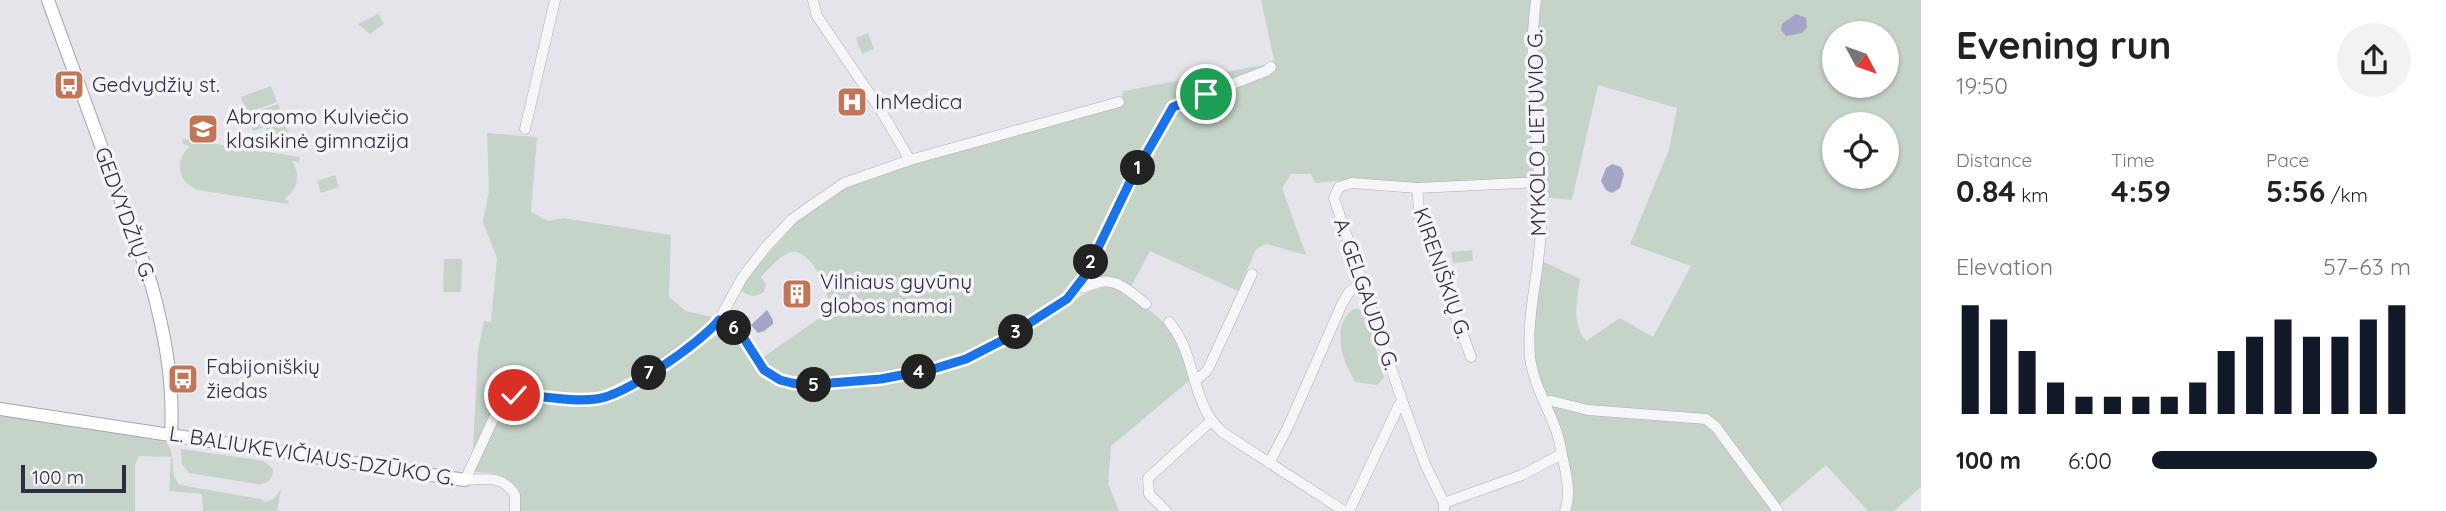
<!DOCTYPE html>
<meta charset="utf-8">
<style>
body{margin:0;font-family:Quicksand,sans-serif;background:#f2f2f2;color:#222;height:100vh;display:flex;flex-direction:column;font-size:26px;white-space:nowrap}
*{box-sizing:border-box;margin:0}
p{font-size:23px;color:#767676}
.icon{flex:none;width:38px;height:38px;fill:none;stroke:currentColor;stroke-width:2;stroke-linecap:round;stroke-linejoin:round}
.map{position:relative;flex:1;overflow:hidden}
.side{display:flex;flex-direction:column;background:#fff;width:525px}
.side>*{flex:none}
.needle{width:46px;rotate:131deg}
.buttons{position:absolute;left:1822px;top:21px;display:grid;gap:14px}
.buttons a{display:grid;place-items:center;width:77px;height:77px;border-radius:50%;background:#fff;box-shadow:0 2px 5px #0004;font-size:35px}
.scale{position:absolute;left:21px;bottom:18px;width:105px;box-sizing:border-box;padding-left:7px;border:4px solid #2f2d41;border-top:0;font-size:19px;line-height:24px;white-space:nowrap;color:#2f2d41;-webkit-text-stroke:5px #f3f3f8;paint-order:stroke}
.pin{position:absolute;display:grid;place-items:center;width:60px;height:60px;color:#fff;margin:-30px;border:4px solid #fff;border-radius:50%;box-shadow:0 2px 7px #0007}
.km{position:absolute;width:35px;height:35px;margin:-18px;border-radius:50%;background:#222;color:#fff;font-size:19px;line-height:35px;text-align:center}
.round{display:grid;place-items:center;flex:none;width:74px;height:74px;border-radius:37px;background:#f2f2f2}
.summary{display:flex;align-items:center;justify-content:space-between;height:119px;padding:0 35px}
h1{font-size:38px;font-weight:800;line-height:52px}
.figures{display:grid;grid-template-columns:repeat(3,1fr);gap:10px;height:119px;padding:7px 35px}
.figures div{display:grid;align-content:center}
.figures b{font-size:30px;font-weight:800}
.figures small{font-size:19px;font-weight:400}
.figures p{font-size:19px}
.chart{height:196px;padding:14px 35px}
.chart p{display:flex;justify-content:space-between}
.chart svg{width:100%;height:126px;margin-top:7px;stroke:#111827;stroke-width:6}
ul{padding:0 35px;list-style:none;font-size:23px}
li{display:grid;grid-template-columns:112px 84px 1fr;align-items:center;height:52px}
li i{height:18px;border-radius:9px;background:#111827}
main{display:flex;flex:1;min-height:0}
.map>svg:first-child{display:block}
.green{fill:#c6d3c8;fill-rule:evenodd}
.water{fill:#a3a4c6}
.lines{fill:none;stroke-linecap:round;stroke-linejoin:round}
.minor-casing{stroke:#aeadb7;stroke-width:11}
.major-casing{stroke:#a5a4b5;stroke-width:14}
.minor{stroke:#f6f6f9;stroke-width:10}
.major{stroke:#fff;stroke-width:12}
.route-casing{stroke:#fff;stroke-width:14}
.route{stroke:#1a73e8;stroke-width:9}
.labels{text-anchor:middle;stroke-width:7;stroke-linejoin:round;paint-order:stroke}
.poi-label{font-size:21px;fill:#2f2d41;stroke:#f3f3f8;text-anchor:start}
.street-label{font-size:21px;fill:#2f2d41;stroke:#f3f3f8}
</style>
<main>
<div class="map">
<svg width="1921" height="511" viewBox="0 0 1921 511">
<rect width="100%" height="100%" fill="#e4e4ea"/>
<g class="green">
<path d="M1261,0H1532L1529,94L1534,176L1532,178L1419,185L1357,179L1315,183L1311,174H1291L1282,188L1306,255L1266,244L1256,249L1238,291L1150,251L1131,287L1102,279L966,353L937,363L896,372L811,379L785,376L761,359L828,312C833,297 811,247 791,252C780,255 769,269 761,277L766,284L764,292C754,298 750,297 740,290L752,272L801,217L851,182L1121,106L1123,91L1269,64L1274,60Z"/>
<path d="M1540,0H1921V487L1894,511H1868L1826,465L1772,511H1569L1571,499L1533,359L1537,286L1542,261L1580,279C1577,302 1571,321 1586,341L1620,318L1653,337L1691,266L1630,244L1669,150L1677,108L1598,85L1572,200L1544,197L1535,64ZM1834,33H1886V86H1834ZM1834,124H1886V177H1834Z"/>
<path d="M378,14L384,24L370,34L358,24Z"/>
<path d="M868,33L874,49L862,54L856,38Z"/>
<path d="M271,86L277,102L247,113L241,97Z"/>
<path d="M278,104L283,120L253,131L247,115Z"/>
<path d="M284,122L288,132L269,139L266,128Z"/>
<path d="M487,133L537,137L531,212L548,221L563,218L671,235L669,297L686,311L712,317C698,338 616,390 591,394C567,398 540,390 516,388L506,391L497,399L475,448H473L478,351L484,321L491,322L497,258L483,222L489,191Z"/>
<path d="M183,139L300,157L299,162L292,161C301,176 298,190 284,199L289,201L288,204L198,190C177,182 174,161 190,146L183,144Z"/>
<path d="M335,175L339,187L321,193L317,181Z"/>
<path d="M1472,250L1473,261L1453,263L1451,252Z"/>
<path d="M444,259H462L461,292H443Z"/>
<path d="M1106,286C1125,289 1161,317 1173,333C1182,346 1186,364 1190,380L1111,446L1108,484L1119,511H518C509,477 511,473 473,472L504,406L513,398L601,404L628,391L724,331L733,334L758,374L764,379L785,388L802,391L887,383L939,372L970,363L1009,343L1084,294Z"/>
<path d="M1353,309H1359L1367,316L1384,378L1377,385L1355,382C1343,361 1330,328 1353,309Z"/>
<path d="M0,415L165,441C178,454 167,473 180,485L261,499L265,502L274,499L281,489L277,511H203L202,494L169,491L171,457L139,456L135,465V511H0Z"/>
<path d="M181,449L264,461L273,469C273,479 268,484 258,484L189,473L182,464Z"/>
</g>
<g class="water">
<path d="M1796,14L1806,18L1807,28L1802,33L1786,36L1781,30L1782,24Z"/>
<path d="M1612,164L1621,167L1624,174L1620,188L1612,193L1606,190L1601,181L1606,168Z"/>
<path d="M767,310L773,320V324L764,331L758,333L751,325Z"/>
</g>
<g class="lines">
<g class="minor-casing">
<g id="minor">
<path d="M813,0L817,16L880,109L910,160"/>
<path d="M1536,0C1526,74 1540,145 1541,219C1542,265 1526,310 1530,357C1533,382 1546,404 1555,427C1560,440 1562,455 1565,469C1568,483 1570,497 1565,511"/>
<path d="M525,129L555,0"/>
<path d="M1417,188L1420,219L1471,357"/>
<path d="M1078,287L1129,184L1173,107L1266,71L1271,67"/>
<path d="M719,320L743,337L764,370L773,377L792,383L820,385L892,377L966,359L1048,312L1067,299L1078,287C1086,289 1091,284 1100,282C1118,279 1132,293 1146,304"/>
<path d="M1169,322C1197,354 1190,403 1222,432L1344,511"/>
<path d="M1195,381L1207,371L1252,274"/>
<path d="M1545,402L1552,401L1588,410L1706,419L1716,427L1778,511"/>
<path d="M1269,463L1287,429L1342,304L1349,292L1361,284"/>
<path d="M1444,503L1522,475L1562,454"/>
<path d="M515,511V495C503,475 486,479 465,480L499,407L509,396L521,395L594,400L611,396L640,379L709,331L719,320L742,278L765,248L792,219L844,183L910,160L1119,102"/>
<path d="M1166,511L1149,494L1148,478L1211,421"/>
<path d="M1349,511L1399,405L1403,403"/>
<path d="M1444,511V503L1425,464L1403,403L1334,198L1339,187L1352,183L1417,188L1539,182"/>
</g>
</g>
<g class="major-casing">
<g id="major">
<path d="M48,0L151,283C165,334 174,382 171,435"/>
<path d="M0,409L465,480"/>
</g>
</g>
<use href="#minor" class="minor"/>
<use href="#major" class="major"/>
</g>
<g class="lines">
<g class="route-casing">
<path id="route" d="M514,395C540,394 569,403 596,399C625,396 700,343 719,320L736,330L743,337L764,370L780,380L792,383L806,385L881,379L933,369L966,359L1003,340L1067,299L1084,277L1129,184L1173,107L1206,94"/>
</g>
<use href="#route" class="route"/>
</g>
<defs>
<g id="bus-square" transform="scale(1.575)"><rect x="-9" y="-9" width="18" height="18" rx="4" fill="#c17657" stroke="#f3f3f8"/><path d="M-5-6H5V4H4V6H2V4H-2V6H-4V4H-5ZM-3.5-4V0h7V-4ZM-3.5 1.2v1.5H-2V1.2ZM2 1.2v1.5H3.5V1.2Z" fill="#fff"/></g>
<g id="hospital-square" transform="scale(1.575)"><rect x="-9" y="-9" width="18" height="18" rx="4" fill="#c17657" stroke="#f3f3f8"/><path d="M-5-5h3v3.5h4V-5h3V5h-3V1.5h-4V5h-3Z" fill="#fff"/></g>
<g id="school-square" transform="scale(1.575)"><rect x="-9" y="-9" width="18" height="18" rx="4" fill="#c17657" stroke="#f3f3f8"/><path d="M0-5L7-2L0 1L-7-2ZM-4 1L0 2.5L4 1V4Q0 6-4 4Z" fill="#fff"/></g>
<g id="building-square" transform="scale(1.575)"><rect x="-9" y="-9" width="18" height="18" rx="4" fill="#c17657" stroke="#f3f3f8"/><path d="M-4-6H4V6H1V3H-1V6H-4ZM-2.5-4.3h1.7v1.8h-1.7ZM.8-4.3h1.7v1.8H.8ZM-2.5-1h1.7V.8h-1.7ZM.8-1h1.7V.8H.8Z" fill="#fff"/></g>
</defs>
<g fill-rule="evenodd">
<use href="#bus-square" x="69" y="85"/>
<use href="#hospital-square" x="852" y="102"/>
<use href="#school-square" x="203" y="129"/>
<use href="#building-square" x="797" y="294"/>
<use href="#bus-square" x="183" y="379"/>
</g>
<g class="labels">
<g class="poi-label">
<text x="92" y="92">Gedvydžių st.</text>
<text x="875" y="109">InMedica</text>
<text x="226" y="124">Abraomo Kulviečio<tspan x="226" dy="24">klasikinė gimnazija</tspan></text>
<text x="820" y="289">Vilniaus gyvūnų<tspan x="820" dy="24">globos namai</tspan></text>
<text x="206" y="374">Fabijoniškių<tspan x="206" dy="24">žiedas</tspan></text>
</g>
<g class="street-label">
<text transform="translate(1537 133) rotate(-91)" y="7">MYKOLO LIETUVIO G.</text>
<text transform="translate(125 214) rotate(70)" y="7">GEDVYDŽIŲ G.</text>
<text transform="translate(1442 273) rotate(71)" y="7">KIRENIŠKIŲ G.</text>
<text transform="translate(1366 294) rotate(71)" y="7">A. GELGAUDO G.</text>
<text transform="translate(312 456) rotate(9)" y="7">L. BALIUKEVIČIAUS-DZŪKO G.</text>
</g>
</g>
</svg>
<div class="buttons">
<a><svg class="needle" viewBox="-14 -14 28 28"><path d="M0-13l5 13h-10z" fill="#e53935"/><path d="M0 13l5-13h-10z" fill="#767676"/></svg></a>
<a><svg class="icon" aria-label="locate" viewBox="0 0 24 24"><circle cx="12" cy="12" r="6"/><path d="M12 2v4M12 18v4M2 12h4M18 12h4"/></svg></a>
</div>
<div class="scale">100 m</div>
<div class="pin" style="left:1206px;top:94px;background:#1e9e55"><svg class="icon" aria-label="arrive" viewBox="0 0 24 24"><path d="M6 21V4h12l-3 4 3 4H6"/></svg></div>
<div class="pin" style="left:514px;top:395px;background:#d93025"><svg class="icon" aria-label="check" viewBox="0 0 24 24"><path d="M5 12l5 5 9-10"/></svg></div>
<b class="km" style="left:1138px;top:168px">1</b>
<b class="km" style="left:1091px;top:262px">2</b>
<b class="km" style="left:1016px;top:332px">3</b>
<b class="km" style="left:919px;top:372px">4</b>
<b class="km" style="left:814px;top:385px">5</b>
<b class="km" style="left:734px;top:328px">6</b>
<b class="km" style="left:649px;top:373px">7</b>
</div>
<section class="side">
<div class="summary"><div><h1>Evening run</h1><p>19:50</p></div><a class="round"><svg class="icon" aria-label="share" viewBox="0 0 24 24"><path d="M12 15V3M7 8l5-5 5 5M5 13v7h14v-7"/></svg></a></div>
<div class="figures">
<div><p>Distance</p><b>0.84<small> km</small></b></div>
<div><p>Time</p><b>4:59</b></div>
<div><p>Pace</p><b>5:56<small> /km</small></b></div>
</div>
<div class="chart"><p><span>Elevation</span>57–63 m</p>
<svg viewBox="0 0 160 44" preserveAspectRatio="none"><path d="M5 44V6M15 44V11M25 44V22M35 44V33M45 44V38M55 44V38M65 44V38M75 44V38M85 44V33M95 44V22M105 44V17M115 44V11M125 44V17M135 44V17M145 44V11M155 44V6"/></svg>
</div>
<ul>
<li><b>100 m</b>6:00<i style="width:87%"></i></li>
</ul>
</section>
</main>
